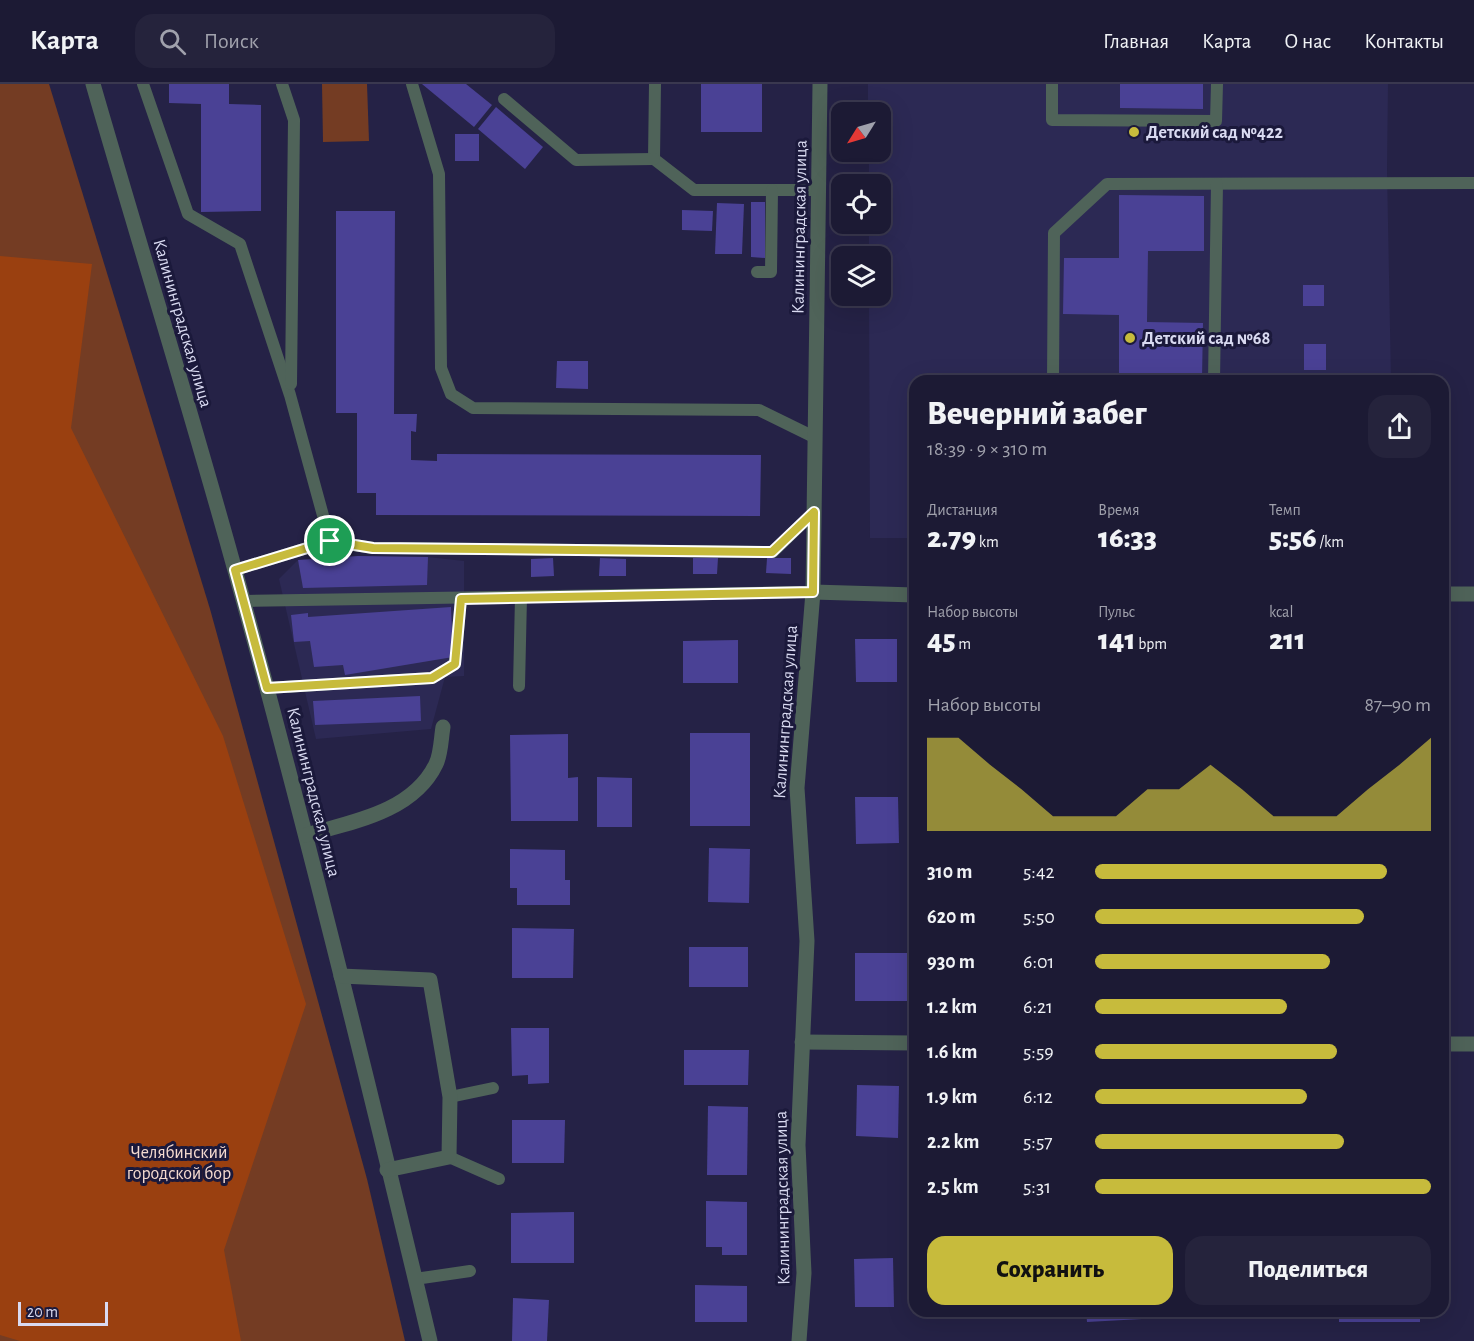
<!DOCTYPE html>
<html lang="ru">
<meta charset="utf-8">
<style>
body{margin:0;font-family:"Alegreya Sans",sans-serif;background:#25233c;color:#f1f3f6;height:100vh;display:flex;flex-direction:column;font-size:22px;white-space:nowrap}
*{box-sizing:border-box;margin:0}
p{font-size:20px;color:#a0a1ac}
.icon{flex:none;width:33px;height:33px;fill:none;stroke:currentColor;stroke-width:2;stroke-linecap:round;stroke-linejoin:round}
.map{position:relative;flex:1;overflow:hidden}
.details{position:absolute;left:909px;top:291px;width:540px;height:942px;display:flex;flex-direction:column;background:#1c1a34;border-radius:18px;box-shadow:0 6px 24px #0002,0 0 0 2px #3a384f}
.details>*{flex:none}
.needle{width:39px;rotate:233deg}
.controls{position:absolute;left:831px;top:18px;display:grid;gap:12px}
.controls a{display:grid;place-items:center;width:60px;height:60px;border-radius:12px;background:#1c1a34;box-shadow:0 6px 24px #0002,0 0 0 2px #3a384f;font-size:30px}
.scale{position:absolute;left:18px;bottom:15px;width:90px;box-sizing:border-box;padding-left:6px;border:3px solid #d9daf1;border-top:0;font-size:16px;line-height:21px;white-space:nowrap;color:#d9daf1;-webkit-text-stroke:4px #1b193b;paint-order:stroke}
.pin{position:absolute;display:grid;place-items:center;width:51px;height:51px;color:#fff;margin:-26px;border:3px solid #fff;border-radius:50%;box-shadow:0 2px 6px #0007}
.round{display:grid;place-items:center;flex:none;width:63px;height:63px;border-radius:18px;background:#25233c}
.overview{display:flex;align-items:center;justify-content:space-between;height:102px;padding:0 18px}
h1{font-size:33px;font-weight:800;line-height:45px}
.stats{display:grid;grid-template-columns:repeat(3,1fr);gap:9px;height:102px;padding:6px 18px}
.stats div{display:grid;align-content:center}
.stats b{font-size:30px;font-weight:800}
.stats small{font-size:16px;font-weight:400}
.stats p{font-size:16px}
.chart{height:168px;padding:12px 18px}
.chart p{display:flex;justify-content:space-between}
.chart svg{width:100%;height:108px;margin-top:6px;fill:#c7bb3c;opacity:.7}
.button{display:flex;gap:12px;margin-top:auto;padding:12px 18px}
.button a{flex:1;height:69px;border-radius:18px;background:#c7bb3c;color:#111;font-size:24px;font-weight:800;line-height:69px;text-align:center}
.button a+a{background:#25233c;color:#f1f3f6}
ul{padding:0 18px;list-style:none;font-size:20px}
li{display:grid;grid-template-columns:96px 72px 1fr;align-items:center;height:45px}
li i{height:15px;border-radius:8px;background:#c7bb3c}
header{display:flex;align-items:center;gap:36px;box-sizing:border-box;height:84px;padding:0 30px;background:#1c1a34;border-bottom:2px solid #3a384f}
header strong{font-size:28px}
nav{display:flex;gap:33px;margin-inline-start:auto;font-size:21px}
.search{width:420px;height:54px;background:#25233c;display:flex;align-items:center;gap:15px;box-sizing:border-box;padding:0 21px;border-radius:18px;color:#a0a1ac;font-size:22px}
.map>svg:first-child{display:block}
.built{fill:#2c2954}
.green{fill:#743c23}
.forest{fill:#9a4010}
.building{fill:#4a4195}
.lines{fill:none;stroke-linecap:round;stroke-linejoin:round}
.lane{stroke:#4f6359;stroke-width:12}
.street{stroke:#4f6359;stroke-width:15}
.route-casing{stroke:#fff;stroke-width:12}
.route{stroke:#c7bb3c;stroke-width:8}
.poi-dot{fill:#c7bb3c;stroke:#1b193b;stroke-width:2}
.labels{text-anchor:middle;stroke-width:6;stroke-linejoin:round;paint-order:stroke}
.poi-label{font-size:18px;font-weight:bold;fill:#d9daf1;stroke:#1b193b;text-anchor:start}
.street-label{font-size:18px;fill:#d9daf1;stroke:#1b193b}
.park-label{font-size:18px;fill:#f5dbd0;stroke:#1b193b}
</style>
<header>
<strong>Карта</strong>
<div class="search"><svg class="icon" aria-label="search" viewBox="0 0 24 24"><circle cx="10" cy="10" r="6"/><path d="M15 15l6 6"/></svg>Поиск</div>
<nav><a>Главная</a><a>Карта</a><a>О нас</a><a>Контакты</a></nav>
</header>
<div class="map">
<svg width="1474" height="1257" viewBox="0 0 1474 1257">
<rect width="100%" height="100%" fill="#252246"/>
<g class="built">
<path d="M868,0H1388L1387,86L1391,297H915V454H870L869,212H880V172H869V140H880V100H869V68H880V28H868Z"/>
<path d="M428,473L464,477V592L445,593L431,645L316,655L279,495L298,476Z"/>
</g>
<g class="green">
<path d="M0,0H49L210,525L367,1095L405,1257H0Z"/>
<path d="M322,0H367L369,57L323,58Z"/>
</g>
<path class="forest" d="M0,172L92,180L71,344L223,652L306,920L224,1166L241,1257H20L0,1251Z"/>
<g class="building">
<path d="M169,0H229V20L261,21V127L201,128V20L169,19Z"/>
<path d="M422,0H466L492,21L474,43Z"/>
<rect x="701" y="0" width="61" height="48"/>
<path d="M1120,0H1203V25L1120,24Z"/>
<path d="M496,23L543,63L525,85L478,45Z"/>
<rect x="455" y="50" width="24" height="27"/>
<path d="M1119,111L1204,112V167H1148L1147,238L1203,239L1202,295L1147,294V297H1119V231L1063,230L1064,174H1119Z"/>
<path d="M751,118H765V174L751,173Z"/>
<path d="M717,119L744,120L742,170H715Z"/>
<path d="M682,126L713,127L712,147L682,146Z"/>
<path d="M336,127H395L394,330H417L416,348L411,347V376L437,377V370L761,371L760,432L376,431V409H357V329H336Z"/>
<rect x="1303" y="201" width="21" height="21"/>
<rect x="1304" y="260" width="22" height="26"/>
<path d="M557,277H588V305L556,304Z"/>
<path d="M358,472L428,473L427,501L303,504L298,476Z"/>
<path d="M553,474L554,492L531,493V475Z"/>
<path d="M600,474L626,475V492H599Z"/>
<path d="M693,474H718L717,490H693Z"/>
<path d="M767,474H791V490L766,489Z"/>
<path d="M451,523L453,573L345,591L343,581L314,583L310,557L294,558L291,531L308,529V533Z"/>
<path d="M855,555H897V598H856Z"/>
<path d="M738,556V599H683V557Z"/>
<path d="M420,612L421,637L315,641L313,617Z"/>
<rect x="690" y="649" width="60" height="93"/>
<path d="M568,650V694L578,693V737H511L510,651Z"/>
<path d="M597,693L632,694V743H597Z"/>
<path d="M855,713H898L899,759L856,760Z"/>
<path d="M709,764L750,765L749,819L708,818Z"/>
<path d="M510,765L565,766V796H570V821H517V804H510Z"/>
<path d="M512,844L574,845L573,894H512Z"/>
<rect x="689" y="863" width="59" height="40"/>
<rect x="855" y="869" width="57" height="48"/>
<path d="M511,944H549V999L528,1000V991L512,992Z"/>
<path d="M684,966H749L748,1001H684Z"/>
<path d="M857,1001L899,1002L898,1054L856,1052Z"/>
<path d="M708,1022L748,1023L747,1091H707Z"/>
<path d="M512,1036H565L564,1079H512Z"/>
<path d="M706,1117L747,1118V1171H722V1163H706Z"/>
<path d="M574,1128V1179H511V1129Z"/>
<path d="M893,1174L894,1223H855L854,1175Z"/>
<path d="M695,1201L747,1202V1238H695Z"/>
<path d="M513,1214L549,1216L547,1257H512Z"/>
<path d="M1086,1227H1141L1142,1235L1087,1238Z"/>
<rect x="1339" y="1227" width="81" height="11"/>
</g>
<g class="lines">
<g class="lane">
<path d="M143,0L188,130L240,160L290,311L330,457"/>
<path d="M282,0L294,36L291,300"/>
<path d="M412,0L439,90L441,284L451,310L473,324L759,326L816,354"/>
<path d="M655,0L654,75L694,106H819"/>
<path d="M1052,0V36L1216,37L1217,0"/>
<path d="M504,15L576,76L654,75"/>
<path d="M757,188H771L772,106"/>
<path d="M1053,297L1054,149L1107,100L1474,99"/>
<path d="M1214,297L1217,100"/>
<path d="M235,486L330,457L373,464L773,468L814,428"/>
<path d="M244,517L813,508"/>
<path d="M519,602L521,513"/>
<path d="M267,604L432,594L455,580L461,515"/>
<path d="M450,1013L493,1004"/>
<path d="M449,1073L499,1095"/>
<path d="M415,1195L470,1187"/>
</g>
<g class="street">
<path d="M93,0C140,163 191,326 236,490C306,744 369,1000 430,1257"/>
<path d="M813,508L915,511"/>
<path d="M1443,510H1474"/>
<path d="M306,751C352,738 413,728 436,680C441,670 441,655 443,643"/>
<path d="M341,892L430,896L450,1013L449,1073L387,1086"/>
<path d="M802,958L915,959"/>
<path d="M1443,960H1474"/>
<path d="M799,1257L804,1189L798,1061L807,857L797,704L813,508L820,0"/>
</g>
</g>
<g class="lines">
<g class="route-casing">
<path id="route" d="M814,428L813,508L461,515L455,580L432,594L267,604L235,486L330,457L373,464L772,468Z"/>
</g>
<use href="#route" class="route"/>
</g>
<g class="poi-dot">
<circle cx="1134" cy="48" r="6"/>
<circle cx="1130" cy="254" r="6"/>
</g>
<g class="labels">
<g class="poi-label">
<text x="1146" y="54">Детский сад №422</text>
<text x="1142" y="260">Детский сад №68</text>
</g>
<g class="street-label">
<text transform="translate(799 143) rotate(-89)" y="6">Калининградская улица</text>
<text transform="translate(183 239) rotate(74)" y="6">Калининградская улица</text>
<text transform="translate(785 628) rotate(-86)" y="6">Калининградская улица</text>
<text transform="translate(314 708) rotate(76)" y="6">Калининградская улица</text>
<text transform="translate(782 1114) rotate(-91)" y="6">Калининградская улица</text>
</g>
<g class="park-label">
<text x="179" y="1074">Челябинский<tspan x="179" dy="21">городской бор</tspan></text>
</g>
</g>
</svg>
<div class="controls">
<a><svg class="needle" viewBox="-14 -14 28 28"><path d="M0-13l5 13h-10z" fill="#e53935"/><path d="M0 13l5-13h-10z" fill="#a0a1ac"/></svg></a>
<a><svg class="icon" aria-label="locate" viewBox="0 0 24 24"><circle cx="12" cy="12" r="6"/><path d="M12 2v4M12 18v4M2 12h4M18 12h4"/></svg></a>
<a><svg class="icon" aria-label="layers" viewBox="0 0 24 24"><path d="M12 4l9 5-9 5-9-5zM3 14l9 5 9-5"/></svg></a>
</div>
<div class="scale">20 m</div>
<div class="pin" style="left:330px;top:457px;background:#1e9e55"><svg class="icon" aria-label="arrive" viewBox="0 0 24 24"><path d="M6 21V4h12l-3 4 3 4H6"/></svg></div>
<section class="details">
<div class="overview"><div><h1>Вечерний забег</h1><p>18:39 · 9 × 310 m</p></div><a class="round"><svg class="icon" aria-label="share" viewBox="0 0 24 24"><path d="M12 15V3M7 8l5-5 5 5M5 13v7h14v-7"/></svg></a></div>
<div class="stats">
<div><p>Дистанция</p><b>2.79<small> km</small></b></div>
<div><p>Время</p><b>16:33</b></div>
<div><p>Темп</p><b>5:56<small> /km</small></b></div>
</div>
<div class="stats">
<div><p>Набор высоты</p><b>45<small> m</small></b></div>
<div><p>Пульс</p><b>141<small> bpm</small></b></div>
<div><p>kcal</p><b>211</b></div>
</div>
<div class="chart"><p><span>Набор высоты</span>87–90 m</p>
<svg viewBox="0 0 160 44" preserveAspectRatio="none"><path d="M0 44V6L10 6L20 17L30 27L40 38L50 38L60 38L70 27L80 27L90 17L100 27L110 38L120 38L130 38L140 27L150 17L160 6V44z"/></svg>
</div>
<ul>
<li><b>310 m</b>5:42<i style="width:87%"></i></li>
<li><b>620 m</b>5:50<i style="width:80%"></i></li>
<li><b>930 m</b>6:01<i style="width:70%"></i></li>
<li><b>1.2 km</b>6:21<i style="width:57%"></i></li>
<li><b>1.6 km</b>5:59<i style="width:72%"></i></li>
<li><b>1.9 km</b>6:12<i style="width:63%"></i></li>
<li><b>2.2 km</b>5:57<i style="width:74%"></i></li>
<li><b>2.5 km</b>5:31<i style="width:100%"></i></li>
</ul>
<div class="button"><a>Сохранить</a><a>Поделиться</a></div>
</section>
</div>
